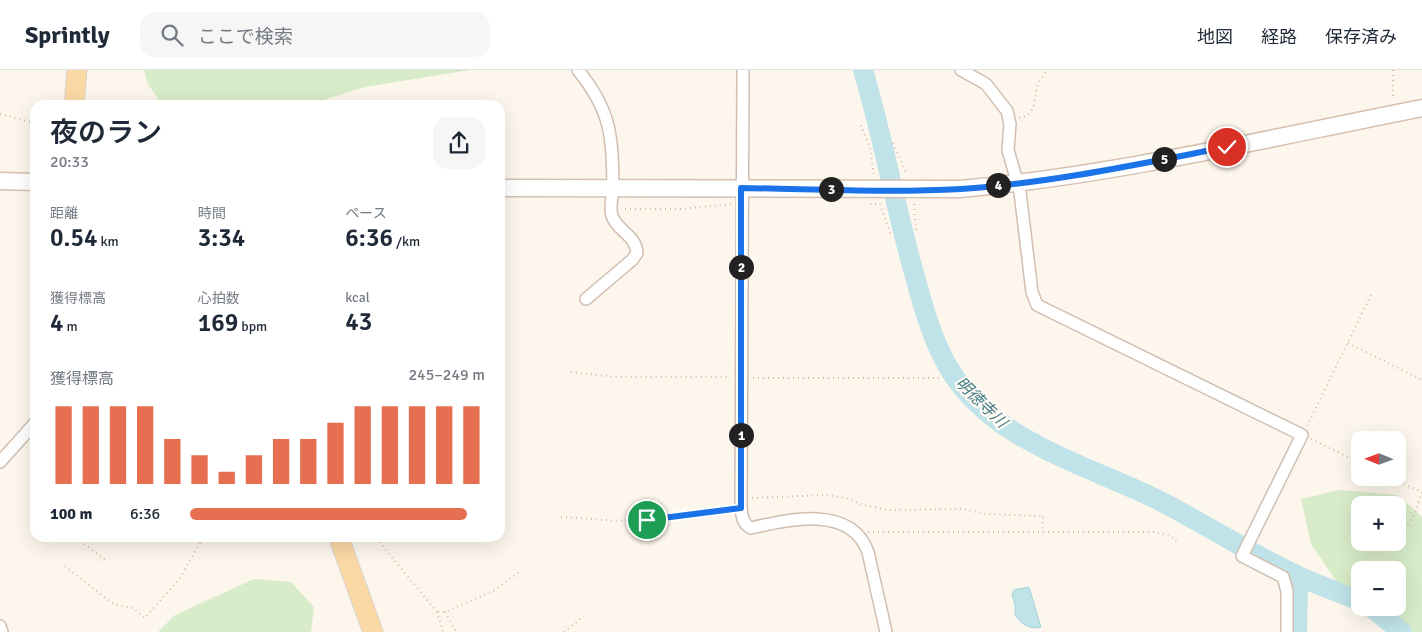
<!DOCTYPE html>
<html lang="ja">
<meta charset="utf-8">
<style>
body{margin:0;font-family:Signika,"Noto Sans JP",sans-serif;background:#f6f6f7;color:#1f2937;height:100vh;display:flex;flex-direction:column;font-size:19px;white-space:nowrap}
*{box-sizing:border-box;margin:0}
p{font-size:16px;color:#747a83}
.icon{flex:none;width:28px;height:28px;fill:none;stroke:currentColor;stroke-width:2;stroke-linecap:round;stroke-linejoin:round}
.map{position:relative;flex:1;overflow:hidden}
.sheet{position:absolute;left:30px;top:30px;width:475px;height:442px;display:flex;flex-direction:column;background:#fff;border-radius:15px;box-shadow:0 5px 20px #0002}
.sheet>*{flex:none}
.needle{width:32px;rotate:271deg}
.controls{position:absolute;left:1351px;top:361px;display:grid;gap:10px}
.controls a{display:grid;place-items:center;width:55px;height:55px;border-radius:10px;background:#fff;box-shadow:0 5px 20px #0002;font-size:25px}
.pin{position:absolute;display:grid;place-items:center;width:42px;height:42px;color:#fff;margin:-21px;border:2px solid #fff;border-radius:50%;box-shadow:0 1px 5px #0007}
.km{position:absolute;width:25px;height:25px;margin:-12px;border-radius:50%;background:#222;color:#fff;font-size:14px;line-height:25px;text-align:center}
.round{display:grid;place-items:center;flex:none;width:52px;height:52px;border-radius:15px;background:#f6f6f7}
.head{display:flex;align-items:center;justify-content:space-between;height:85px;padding:0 20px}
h1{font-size:28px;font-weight:600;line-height:38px}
.figures{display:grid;grid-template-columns:repeat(3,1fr);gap:8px;height:85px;padding:5px 20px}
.figures div{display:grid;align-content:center}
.figures b{font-size:25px;font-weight:600}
.figures small{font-size:14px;font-weight:400}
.figures p{font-size:14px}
.chart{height:140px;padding:10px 20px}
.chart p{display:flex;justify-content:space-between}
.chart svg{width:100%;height:90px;margin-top:5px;stroke:#e76f51;stroke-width:6}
ul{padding:0 20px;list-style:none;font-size:16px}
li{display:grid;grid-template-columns:80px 60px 1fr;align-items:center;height:38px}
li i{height:12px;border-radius:6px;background:#e76f51}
header{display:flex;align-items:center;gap:30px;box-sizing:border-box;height:70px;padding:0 25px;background:#fff;border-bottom:1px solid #e0e1e3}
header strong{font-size:24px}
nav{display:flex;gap:28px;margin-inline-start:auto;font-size:18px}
.search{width:350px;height:45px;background:#f6f6f7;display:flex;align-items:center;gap:12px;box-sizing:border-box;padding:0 18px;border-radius:15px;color:#747a83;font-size:19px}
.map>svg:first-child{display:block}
.green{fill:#d8ecc9;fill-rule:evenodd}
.water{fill:#bfe3e8;stroke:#a5d3da}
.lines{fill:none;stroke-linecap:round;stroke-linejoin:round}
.river{stroke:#bfe3e8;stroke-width:20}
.street-casing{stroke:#d1beb0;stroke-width:14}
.secondary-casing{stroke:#d6c0b0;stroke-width:19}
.primary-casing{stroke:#dad1cd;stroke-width:21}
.path{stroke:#d9b8a5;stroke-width:2;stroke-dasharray:1 4;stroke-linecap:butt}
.street{stroke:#fff;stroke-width:11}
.secondary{stroke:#fff;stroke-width:16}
.primary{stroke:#fbd9a5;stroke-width:19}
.route-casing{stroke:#fff;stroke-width:10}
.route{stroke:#1a73e8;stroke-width:6}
.labels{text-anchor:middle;stroke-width:4.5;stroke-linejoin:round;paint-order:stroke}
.water-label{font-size:16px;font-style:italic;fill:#437c86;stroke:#fffaf3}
</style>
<header>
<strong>Sprintly</strong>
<div class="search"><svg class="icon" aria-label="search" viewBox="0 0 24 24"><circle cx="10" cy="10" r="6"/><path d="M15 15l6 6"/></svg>ここで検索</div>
<nav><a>地図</a><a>経路</a><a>保存済み</a></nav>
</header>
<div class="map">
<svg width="1422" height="562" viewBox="0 0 1422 562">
<rect width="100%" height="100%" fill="#fdf6ec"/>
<g class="green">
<path d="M144,0H470L365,17L308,35H162L148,14Z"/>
<path d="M1339,420L1398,425L1422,447V562H1391L1361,538H1398V500H1360V536L1345,524L1311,474L1301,429ZM1360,435H1398V472H1360Z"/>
<path d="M254,509L291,512L314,537L311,562H158L175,545Z"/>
</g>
<path class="water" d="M1029,517L1041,557C1030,560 1021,554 1015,545V534L1012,525L1014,520Z"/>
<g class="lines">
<g class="river">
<path d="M863,0C883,67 895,136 914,203C923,236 932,270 950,300C995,373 1089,395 1162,432C1206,455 1249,482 1294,504C1315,514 1338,522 1360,531"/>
<path d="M1295,504L1298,518L1297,562"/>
<path d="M1372,538L1402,562"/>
</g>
<g class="street-casing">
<g id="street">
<path d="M578,0C611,41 612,64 613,115C613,125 609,136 612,146C617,161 636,165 637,183L632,190L586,229"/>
<path d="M743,0L741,438C742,447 743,454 751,458C789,449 851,435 868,482L886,562"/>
<path d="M961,0L986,14L1007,41L1010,54L1008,80L1020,122L1032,222L1037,235L1302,365L1242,486L1283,507L1287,521V562"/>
<path d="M0,392L35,353"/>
<path d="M0,556L2,562"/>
</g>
</g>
<g class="secondary-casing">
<g id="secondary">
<path d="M0,111L35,112"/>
<path d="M500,118L960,119C1116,105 1269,68 1422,38"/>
</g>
</g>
<g class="primary-casing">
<g id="primary">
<path d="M74,35L77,0"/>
<path d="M339,468L373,562"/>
</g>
</g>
<g class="path">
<path d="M1393,0V30"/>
<path d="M0,44L35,53"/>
<path d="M1019,48C1036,45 1034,31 1037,17C1039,11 1044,5 1047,0"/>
<path d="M861,55L870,78L874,105"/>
<path d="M893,73L907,105"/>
<path d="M870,134H879"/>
<path d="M880,134L891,165"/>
<path d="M914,134L916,160"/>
<path d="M625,139H680L733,134"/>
<path d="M1348,273L1422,310"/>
<path d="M571,302L615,307H731"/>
<path d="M753,308H941"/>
<path d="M1307,356L1371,225"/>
<path d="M1311,369L1360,393"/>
<path d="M1390,408L1422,422L1415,443L1398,471"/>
<path d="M752,428L825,425L846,428L863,435L889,440L963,439L986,444L1043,446L1042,462"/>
<path d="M34,431H35"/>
<path d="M561,447L619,451L731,439"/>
<path d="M868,462H1154L1171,466L1177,472"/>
<path d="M76,468L105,490"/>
<path d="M376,468L437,542L443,562"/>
<path d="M65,496L113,534L133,538L145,548L180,508L203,468"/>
<path d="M438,542H445L495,520L522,500"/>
<path d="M445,542L456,562"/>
<path d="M564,562L584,546"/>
</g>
<use href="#street" class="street"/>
<use href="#secondary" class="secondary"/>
<use href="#primary" class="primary"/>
</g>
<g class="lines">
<g class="route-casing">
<path id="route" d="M647,450L741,438V118C814,119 888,123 961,119C1051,113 1139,94 1227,77"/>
</g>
<use href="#route" class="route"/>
</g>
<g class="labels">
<g class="water-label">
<text transform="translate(982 332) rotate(44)" y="6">明徳寺川</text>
</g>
</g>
</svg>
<div class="controls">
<a><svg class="needle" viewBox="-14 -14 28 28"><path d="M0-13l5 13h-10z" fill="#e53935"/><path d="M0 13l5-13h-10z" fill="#747a83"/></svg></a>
<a>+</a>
<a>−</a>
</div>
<div class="pin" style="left:647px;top:450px;background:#1e9e55"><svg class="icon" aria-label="arrive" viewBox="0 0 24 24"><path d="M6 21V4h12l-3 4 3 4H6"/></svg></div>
<div class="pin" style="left:1227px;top:77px;background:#d93025"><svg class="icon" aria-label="check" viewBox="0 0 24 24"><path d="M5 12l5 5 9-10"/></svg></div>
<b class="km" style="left:741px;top:365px">1</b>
<b class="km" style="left:741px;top:197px">2</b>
<b class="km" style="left:831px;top:119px">3</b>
<b class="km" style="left:998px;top:115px">4</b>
<b class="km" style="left:1164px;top:89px">5</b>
<section class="sheet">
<div class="head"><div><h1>夜のラン</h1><p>20:33</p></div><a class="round"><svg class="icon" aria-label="share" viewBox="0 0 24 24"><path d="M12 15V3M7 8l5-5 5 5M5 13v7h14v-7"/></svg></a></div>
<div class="figures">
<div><p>距離</p><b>0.54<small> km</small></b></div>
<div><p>時間</p><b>3:34</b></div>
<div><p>ペース</p><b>6:36<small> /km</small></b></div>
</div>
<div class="figures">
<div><p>獲得標高</p><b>4<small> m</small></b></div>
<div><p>心拍数</p><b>169<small> bpm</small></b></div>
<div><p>kcal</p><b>43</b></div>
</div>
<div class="chart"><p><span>獲得標高</span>245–249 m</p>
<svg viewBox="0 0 160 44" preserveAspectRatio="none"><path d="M5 44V6M15 44V6M25 44V6M35 44V6M45 44V22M55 44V30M65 44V38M75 44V30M85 44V22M95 44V22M105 44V14M115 44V6M125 44V6M135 44V6M145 44V6M155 44V6"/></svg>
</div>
<ul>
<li><b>100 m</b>6:36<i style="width:94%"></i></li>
</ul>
</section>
</div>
